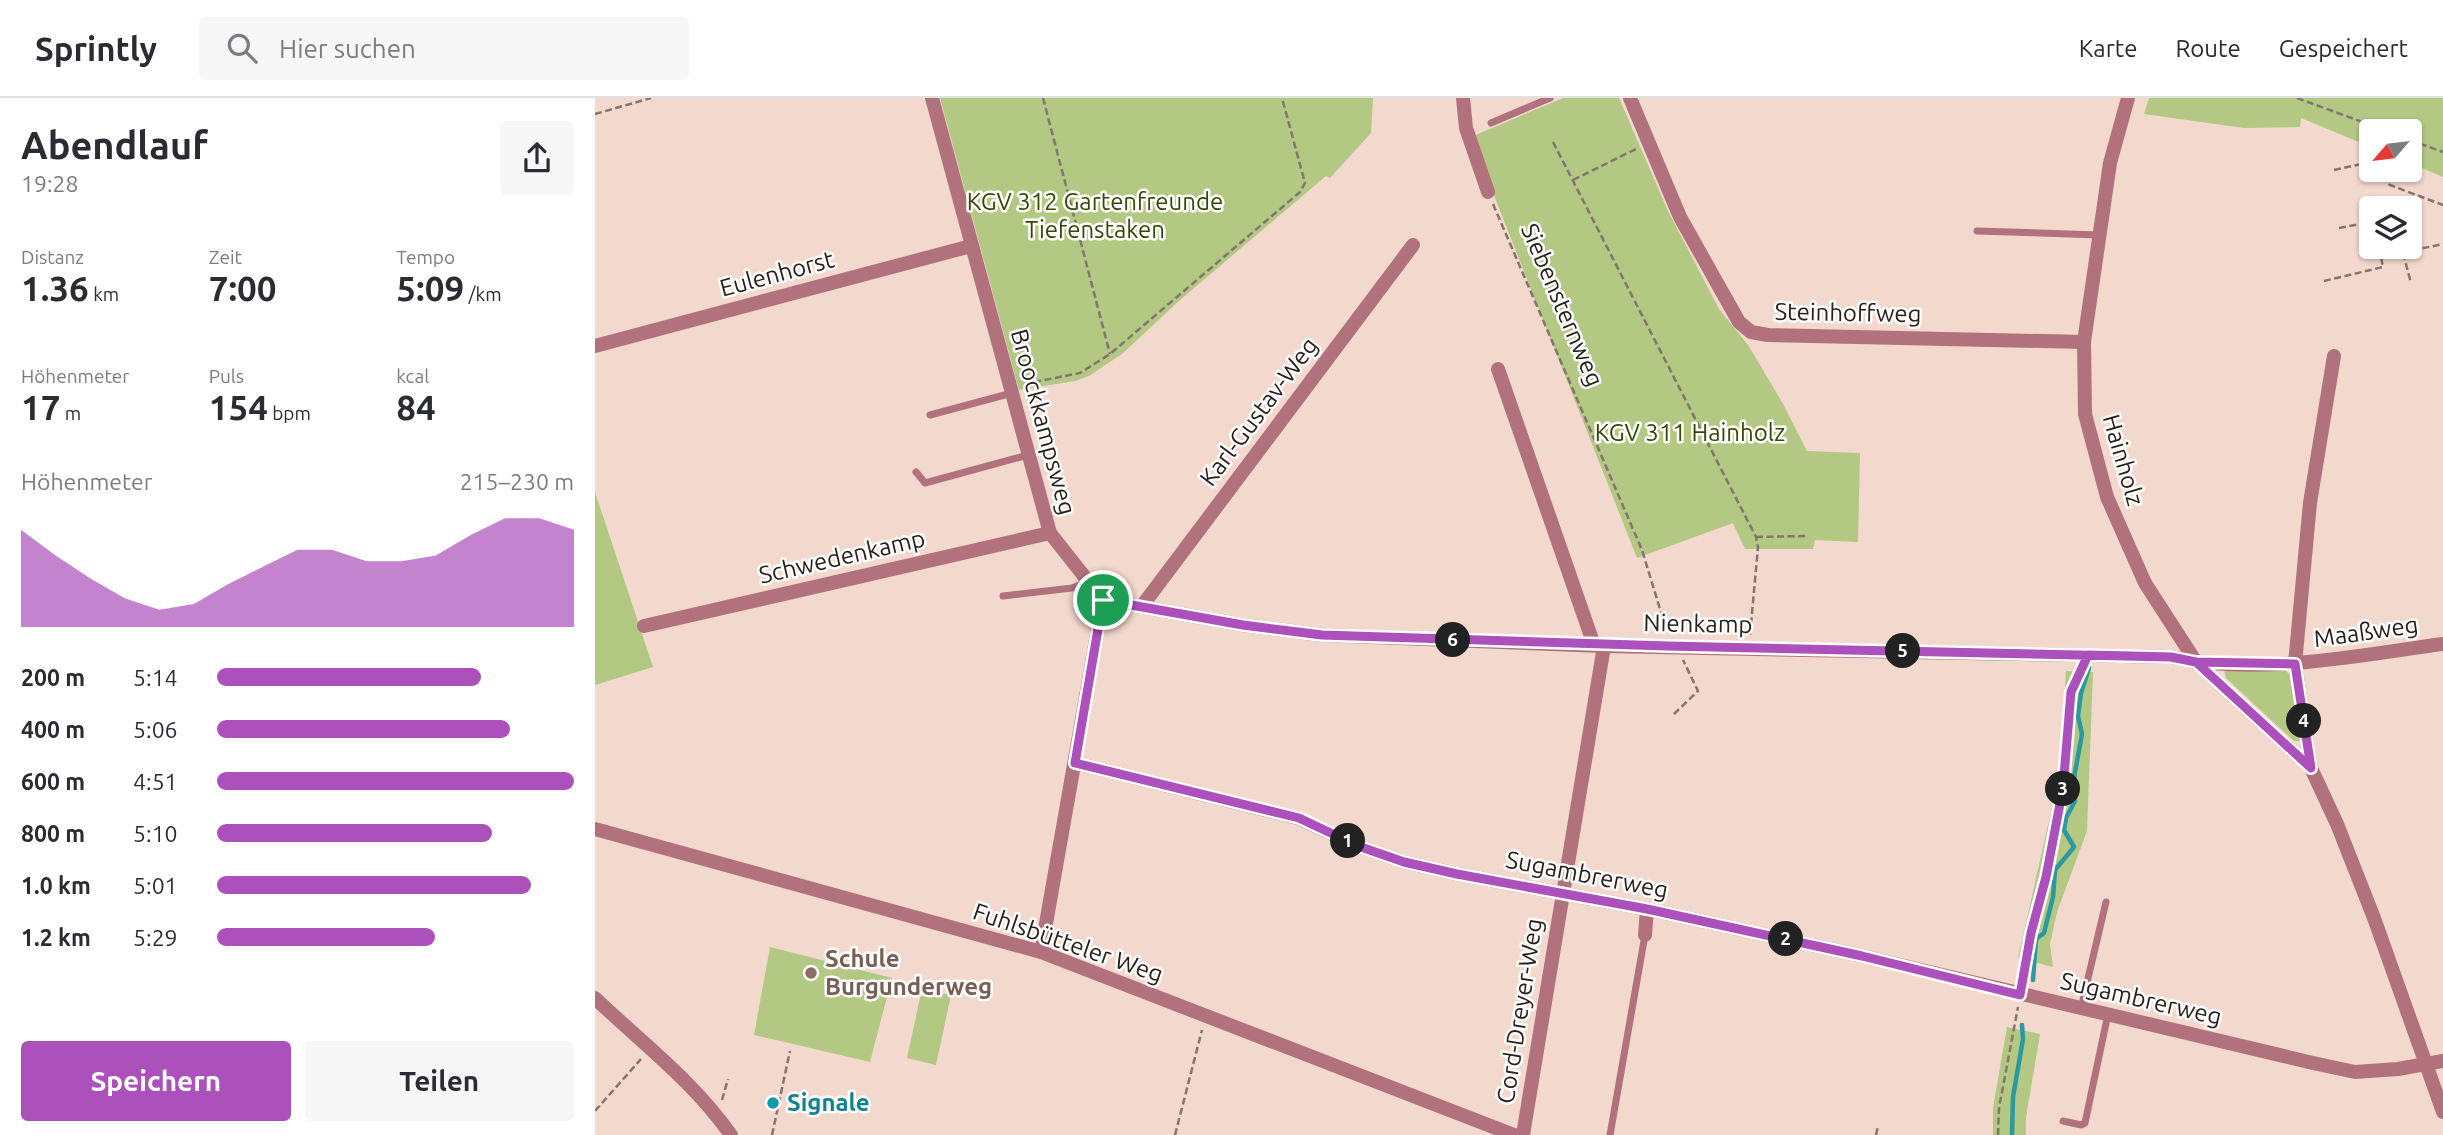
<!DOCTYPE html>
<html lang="de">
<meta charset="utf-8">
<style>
body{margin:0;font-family:Ubuntu,sans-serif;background:#f7f7f7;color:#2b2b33;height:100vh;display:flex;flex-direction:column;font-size:26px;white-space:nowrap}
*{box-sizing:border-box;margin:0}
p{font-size:23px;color:#7c7c81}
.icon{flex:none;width:38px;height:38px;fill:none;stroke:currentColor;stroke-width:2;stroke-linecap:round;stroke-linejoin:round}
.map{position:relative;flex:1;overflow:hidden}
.drawer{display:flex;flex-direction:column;background:#fff;width:595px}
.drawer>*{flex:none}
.needle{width:46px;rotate:242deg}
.fabs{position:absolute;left:1764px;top:21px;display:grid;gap:14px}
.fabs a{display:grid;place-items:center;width:63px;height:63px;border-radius:7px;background:#fff;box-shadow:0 2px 5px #0004;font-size:35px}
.pin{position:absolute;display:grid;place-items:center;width:60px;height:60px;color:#fff;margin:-30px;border:4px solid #fff;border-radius:50%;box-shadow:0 2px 7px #0007}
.km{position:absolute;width:35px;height:35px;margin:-18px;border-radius:50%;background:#222;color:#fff;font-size:19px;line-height:35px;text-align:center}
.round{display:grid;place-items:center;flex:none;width:74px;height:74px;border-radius:7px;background:#f7f7f7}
.headline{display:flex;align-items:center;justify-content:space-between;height:119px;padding:0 21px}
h1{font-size:38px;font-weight:600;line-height:52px}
.stats{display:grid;grid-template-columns:repeat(3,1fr);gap:10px;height:119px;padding:7px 21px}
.stats div{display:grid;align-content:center}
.stats b{font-size:35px;font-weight:600}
.stats small{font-size:19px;font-weight:400}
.stats p{font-size:19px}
.chart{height:196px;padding:14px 21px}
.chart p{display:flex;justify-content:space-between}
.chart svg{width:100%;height:126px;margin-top:7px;fill:#ac50bb;opacity:.7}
.primary-button{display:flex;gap:14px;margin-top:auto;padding:14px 21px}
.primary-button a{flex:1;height:80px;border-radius:7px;background:#ac50bb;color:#fff;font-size:28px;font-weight:600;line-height:80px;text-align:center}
.primary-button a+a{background:#f7f7f7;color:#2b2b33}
ul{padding:0 21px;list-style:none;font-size:23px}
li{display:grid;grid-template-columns:112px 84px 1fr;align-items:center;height:52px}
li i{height:18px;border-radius:9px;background:#ac50bb}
header{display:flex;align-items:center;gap:42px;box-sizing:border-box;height:98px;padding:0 35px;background:#fff;border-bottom:2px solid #e1e1e2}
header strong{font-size:33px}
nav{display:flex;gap:38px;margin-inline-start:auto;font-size:24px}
.search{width:490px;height:63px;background:#f7f7f7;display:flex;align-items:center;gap:18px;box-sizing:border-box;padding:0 24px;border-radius:7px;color:#7c7c81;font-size:26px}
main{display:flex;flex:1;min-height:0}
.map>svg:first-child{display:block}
.green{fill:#b2c883}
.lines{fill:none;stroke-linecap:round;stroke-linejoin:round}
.stream{stroke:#2c99a0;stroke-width:4.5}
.path{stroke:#86756e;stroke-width:2.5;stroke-dasharray:7 3.5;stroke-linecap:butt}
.lane{stroke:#b1727e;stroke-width:7}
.street{stroke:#b1727e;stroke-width:14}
.route-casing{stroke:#fff;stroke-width:14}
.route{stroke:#ac50bb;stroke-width:9}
.education-dot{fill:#8d6e63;stroke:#fff;stroke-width:2.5}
.culture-dot{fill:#0f9aa8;stroke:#fff;stroke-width:2.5}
.labels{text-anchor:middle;stroke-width:5;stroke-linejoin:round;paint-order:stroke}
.park-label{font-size:24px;fill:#384804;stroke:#fff}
.street-label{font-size:24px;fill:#2a201c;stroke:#fff}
.education-label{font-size:24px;font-weight:bold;fill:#785e54;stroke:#fff;text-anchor:start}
.culture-label{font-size:24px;font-weight:bold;fill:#0d838f;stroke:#fff;text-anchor:start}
</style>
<header>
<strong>Sprintly</strong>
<div class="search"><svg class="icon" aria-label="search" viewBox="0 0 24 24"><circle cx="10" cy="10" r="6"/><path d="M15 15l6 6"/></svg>Hier suchen</div>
<nav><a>Karte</a><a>Route</a><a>Gespeichert</a></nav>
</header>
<main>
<section class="drawer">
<div class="headline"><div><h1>Abendlauf</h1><p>19:28</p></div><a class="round"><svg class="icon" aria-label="share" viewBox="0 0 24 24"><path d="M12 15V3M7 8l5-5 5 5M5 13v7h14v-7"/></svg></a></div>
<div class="stats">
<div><p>Distanz</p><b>1.36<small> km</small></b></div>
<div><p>Zeit</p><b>7:00</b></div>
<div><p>Tempo</p><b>5:09<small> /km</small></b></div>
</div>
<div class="stats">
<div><p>Höhenmeter</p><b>17<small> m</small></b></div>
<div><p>Puls</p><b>154<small> bpm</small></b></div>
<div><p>kcal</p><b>84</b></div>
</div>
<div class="chart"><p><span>Höhenmeter</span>215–230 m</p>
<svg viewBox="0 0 160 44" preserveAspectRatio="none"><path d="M0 44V10L10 19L20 27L30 34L40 38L50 36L60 29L70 23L80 17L90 17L100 21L110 21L120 19L130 12L140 6L150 6L160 10V44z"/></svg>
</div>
<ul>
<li><b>200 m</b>5:14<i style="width:74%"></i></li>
<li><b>400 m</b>5:06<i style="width:82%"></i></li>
<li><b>600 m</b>4:51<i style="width:100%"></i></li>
<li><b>800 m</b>5:10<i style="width:77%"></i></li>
<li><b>1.0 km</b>5:01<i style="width:88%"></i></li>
<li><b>1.2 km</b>5:29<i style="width:61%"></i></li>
</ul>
<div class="primary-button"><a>Speichern</a><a>Teilen</a></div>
</section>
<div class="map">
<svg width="1848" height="1037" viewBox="0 0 1848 1037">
<rect width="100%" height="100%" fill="#f3d8ce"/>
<g class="green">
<path d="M345,0H778L776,35L735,80L731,78L585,202L527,256L494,278L480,283L424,292Z"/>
<path d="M968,0H1024L1073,113L1124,211L1153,247L1187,304L1212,353L1265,355L1263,444L1220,442L1218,451H1150L1138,425L1042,460L876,39Z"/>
<path d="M1554,0H1848V79L1815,65V33H1776V49L1706,20L1705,29L1649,30L1549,16Z"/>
<path d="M0,394L58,569L0,587Z"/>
<path d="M1689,570L1697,580L1705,643H1699L1631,580L1629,571Z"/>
<path d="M1471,573L1498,574L1492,733L1462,814L1455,846L1458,869L1423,860L1465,674Z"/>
<path d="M175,849L297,880L275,964L159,937Z"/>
<path d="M327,891L356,897L341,967L312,960Z"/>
<path d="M1412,929L1445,936L1431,1019V1037H1398V1010Z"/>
</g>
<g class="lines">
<g class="stream">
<path d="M1438,882L1441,841L1449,835L1458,799L1460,772L1479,749L1469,732L1471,720L1480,703L1479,680L1487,636L1483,618L1486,595L1494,570"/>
<path d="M1417,1037L1418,999L1428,941L1427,927"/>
</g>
<g class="path">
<path d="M448,0L515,256"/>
<path d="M1702,0L1792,33"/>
<path d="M0,16L56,0"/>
<path d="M1815,42L1848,54"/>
<path d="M958,44L1161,439L1163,449L1155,537"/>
<path d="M1739,72L1771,65L1776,70"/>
<path d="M1778,72L1795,87L1848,107"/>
<path d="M978,82L1041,51"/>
<path d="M898,106L1047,452L1072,534"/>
<path d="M1744,130L1776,124"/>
<path d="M1784,149L1786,159L1848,146"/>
<path d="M1808,155L1816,185"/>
<path d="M1729,183L1788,169L1786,159"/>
<path d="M429,286L485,275L515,256L705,94L710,85L687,0"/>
<path d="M1161,439L1210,438"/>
<path d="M1079,616L1103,593L1088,562"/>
<path d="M1428,881L1436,834L1451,779L1468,690L1476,594L1486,573"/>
<path d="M127,1002L133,981"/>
<path d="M0,1013L46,961"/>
<path d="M177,1037L195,953"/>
<path d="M580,1037L607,932"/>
<path d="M1281,1037L1283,1028"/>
<path d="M1403,1037L1404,1010L1423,909"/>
</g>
<g class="lane">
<path d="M896,25L955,0"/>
<path d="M1382,133L1504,137"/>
<path d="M335,317L417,295"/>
<path d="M321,374L330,385L433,357"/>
<path d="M408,498L477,490L493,484"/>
<path d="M1486,910L1511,804"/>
<path d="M1468,1023L1486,1027L1490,1025L1513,916"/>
<path d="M1015,1037L1050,837"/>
</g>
<g class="street">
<path d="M337,0L455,435L508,502L446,854"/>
<path d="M868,0L871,30L893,94"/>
<path d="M1035,0L1085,119L1144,224L1156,234L1173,237L1489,244"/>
<path d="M1533,0L1515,65L1489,244L1490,316L1512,399L1550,485L1601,564L1716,670L1742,726L1779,820L1848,1014"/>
<path d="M0,248L376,148"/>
<path d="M903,271L999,547"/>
<path d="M508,502L648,527L727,537L1009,548L1576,559C1665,578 1759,558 1848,546"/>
<path d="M547,508L818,147"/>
<path d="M49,528L455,435"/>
<path d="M480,665L703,720L763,748L809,764L862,776L1052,811L1267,858L1718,965L1760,974L1803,971L1848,963"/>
<path d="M1716,670L1700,566L1715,405L1739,258"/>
<path d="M0,731L446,854L919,1037"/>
<path d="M1050,837L1052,811"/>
<path d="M0,900C47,945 98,983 136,1037"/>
<path d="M928,1037L1009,548"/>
</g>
</g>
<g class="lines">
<g class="route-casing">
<path id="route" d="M508,502L480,665L704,720L763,748L809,764L862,776L1052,811L1267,858L1425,897L1436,835L1451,779L1468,690L1476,594L1493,557L1576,559L1601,564L1716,670L1700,566L1601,564L1576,559L1073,548L727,537L648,527L508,502"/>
</g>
<use href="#route" class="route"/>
</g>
<circle class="education-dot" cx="216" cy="875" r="7"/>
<circle class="culture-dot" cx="178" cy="1005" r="7"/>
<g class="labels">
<g class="park-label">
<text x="500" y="112">KGV 312 Gartenfreunde<tspan x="500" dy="28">Tiefenstaken</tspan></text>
<text x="1095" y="343">KGV 311 Hainholz</text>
</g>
<g class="street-label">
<text transform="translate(182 176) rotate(-15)" y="8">Eulenhorst</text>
<text transform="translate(967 207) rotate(67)" y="8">Siebensternweg</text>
<text transform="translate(1253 215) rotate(1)" y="8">Steinhoffweg</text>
<text transform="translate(664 314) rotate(-53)" y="8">Karl-Gustav-Weg</text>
<text transform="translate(448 324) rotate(75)" y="8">Broockkampsweg</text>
<text transform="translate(1528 362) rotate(74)" y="8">Hainholz</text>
<text transform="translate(247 459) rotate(-13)" y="8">Schwedenkamp</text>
<text transform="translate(1103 526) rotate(1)" y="8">Nienkamp</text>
<text transform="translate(1771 534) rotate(-8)" y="8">Maaßweg</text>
<text transform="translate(992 777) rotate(11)" y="8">Sugambrerweg</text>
<text transform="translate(473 845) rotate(19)" y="8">Fuhlsbütteler Weg</text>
<text transform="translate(1546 901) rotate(13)" y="8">Sugambrerweg</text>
<text transform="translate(925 913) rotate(-81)" y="8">Cord-Dreyer-Weg</text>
</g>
<g class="education-label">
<text x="230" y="869">Schule<tspan x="230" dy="28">Burgunderweg</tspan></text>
</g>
<g class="culture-label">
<text x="192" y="1013">Signale</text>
</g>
</g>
</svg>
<div class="fabs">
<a><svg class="needle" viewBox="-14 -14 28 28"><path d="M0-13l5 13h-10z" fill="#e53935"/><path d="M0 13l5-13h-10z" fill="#7c7c81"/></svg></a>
<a><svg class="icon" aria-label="layers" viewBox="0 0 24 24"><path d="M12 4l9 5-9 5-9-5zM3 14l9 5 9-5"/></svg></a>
</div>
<div class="pin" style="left:508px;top:502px;background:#1e9e55"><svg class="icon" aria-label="arrive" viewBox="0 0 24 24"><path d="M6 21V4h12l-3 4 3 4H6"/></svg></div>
<b class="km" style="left:753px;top:743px">1</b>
<b class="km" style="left:1191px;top:841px">2</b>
<b class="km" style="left:1468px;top:691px">3</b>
<b class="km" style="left:1709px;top:623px">4</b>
<b class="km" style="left:1308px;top:553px">5</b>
<b class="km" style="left:858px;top:542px">6</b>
</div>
</main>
